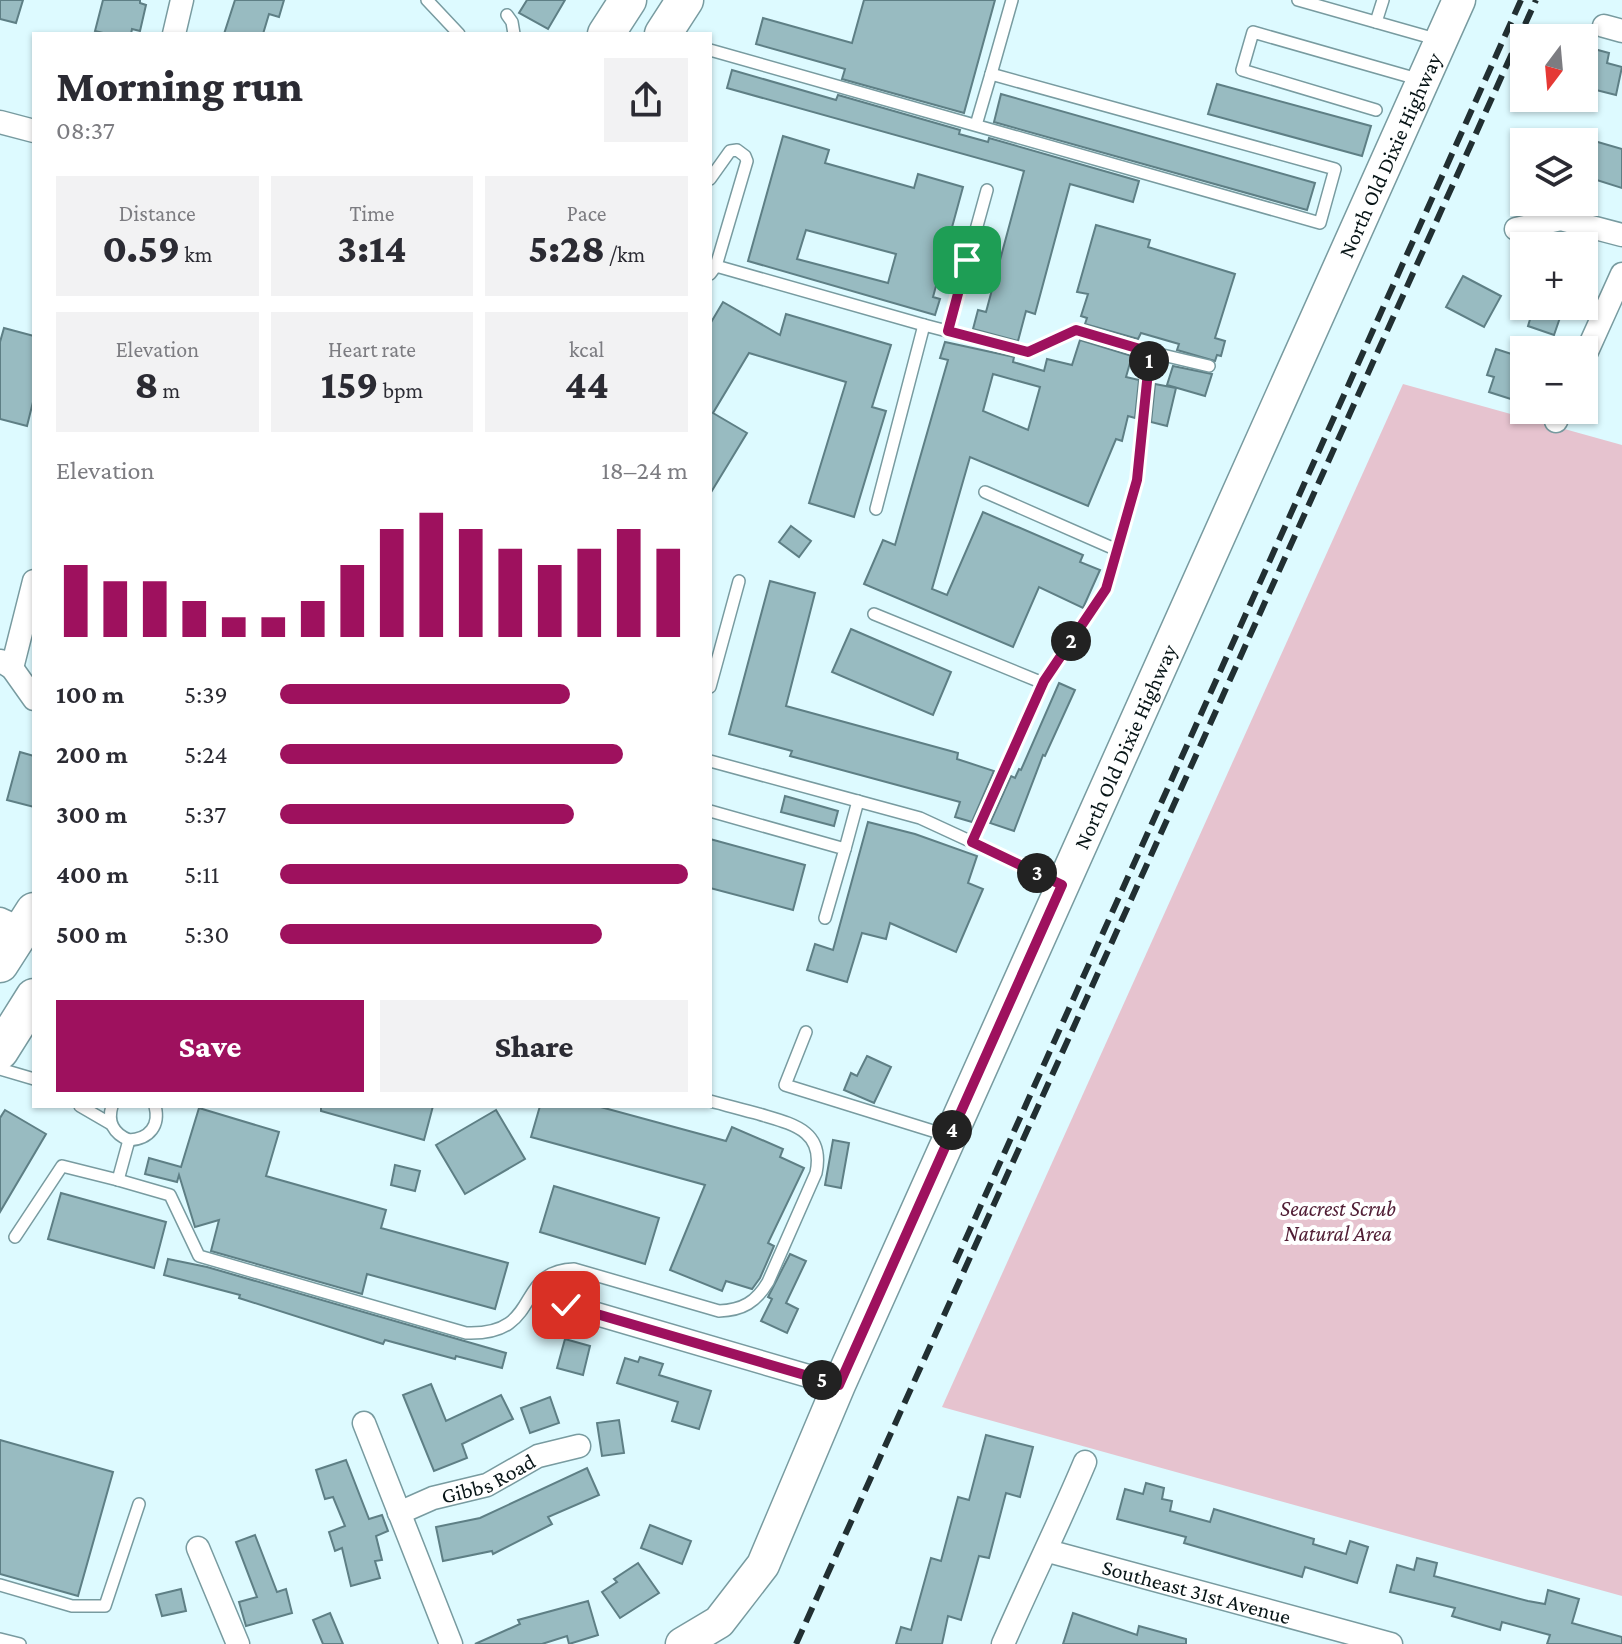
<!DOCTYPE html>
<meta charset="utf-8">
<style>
body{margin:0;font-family:"Crimson Pro",serif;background:#f2f2f3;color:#2b2b33;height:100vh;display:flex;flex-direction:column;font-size:30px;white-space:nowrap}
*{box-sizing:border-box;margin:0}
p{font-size:26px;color:#7c7c81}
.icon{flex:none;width:44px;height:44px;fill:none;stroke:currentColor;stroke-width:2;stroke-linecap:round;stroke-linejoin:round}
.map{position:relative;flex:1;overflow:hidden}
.sheet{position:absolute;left:32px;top:32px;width:680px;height:1076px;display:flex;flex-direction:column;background:#fff;border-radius:0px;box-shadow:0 2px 6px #0004}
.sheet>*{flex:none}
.needle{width:52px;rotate:196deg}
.buttons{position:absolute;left:1510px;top:24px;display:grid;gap:16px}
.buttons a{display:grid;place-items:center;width:88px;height:88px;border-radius:0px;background:#fff;box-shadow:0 2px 6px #0004;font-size:40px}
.pin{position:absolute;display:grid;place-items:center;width:68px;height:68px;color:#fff;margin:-34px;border-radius:16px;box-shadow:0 4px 12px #0006}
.km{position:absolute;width:40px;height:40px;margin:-20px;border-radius:50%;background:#222;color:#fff;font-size:22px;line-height:40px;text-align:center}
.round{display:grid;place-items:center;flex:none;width:84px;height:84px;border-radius:0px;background:#f2f2f3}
.overview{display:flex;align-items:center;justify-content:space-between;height:136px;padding:0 24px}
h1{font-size:44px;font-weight:800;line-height:60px}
.stats{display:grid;grid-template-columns:repeat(3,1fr);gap:12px;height:136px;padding:8px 24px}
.stats div{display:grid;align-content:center;border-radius:0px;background:#f2f2f3;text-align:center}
.stats b{font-size:40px;font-weight:800}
.stats small{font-size:22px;font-weight:400}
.stats p{font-size:22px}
.chart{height:224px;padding:16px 24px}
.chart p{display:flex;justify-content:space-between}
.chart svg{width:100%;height:144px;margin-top:8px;stroke:#9e115e;stroke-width:6}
.cta{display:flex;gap:16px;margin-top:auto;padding:16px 24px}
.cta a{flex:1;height:92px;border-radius:0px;background:#9e115e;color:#fff;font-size:32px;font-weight:800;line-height:92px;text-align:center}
.cta a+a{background:#f2f2f3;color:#2b2b33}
ul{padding:0 24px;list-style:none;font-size:26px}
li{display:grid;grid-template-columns:128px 96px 1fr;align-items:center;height:60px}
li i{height:20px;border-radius:10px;background:#9e115e}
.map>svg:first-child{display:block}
.green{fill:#e6c3cf}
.building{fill:#98bbc1;stroke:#5e7f85;stroke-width:2;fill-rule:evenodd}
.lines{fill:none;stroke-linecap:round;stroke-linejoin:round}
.lane-casing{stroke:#789ba0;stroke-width:14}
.street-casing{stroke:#789ba0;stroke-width:25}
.secondary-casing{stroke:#789ba0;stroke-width:35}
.primary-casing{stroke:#789ba0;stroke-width:39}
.lane{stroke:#fff;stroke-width:11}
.street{stroke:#fff;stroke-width:22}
.secondary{stroke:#fff;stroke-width:32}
.primary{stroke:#fff;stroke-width:36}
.rail{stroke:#212f32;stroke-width:6;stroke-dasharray:16 8;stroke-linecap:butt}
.route-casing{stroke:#fff;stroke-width:16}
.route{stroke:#9e115e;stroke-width:10}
.labels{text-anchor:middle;stroke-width:8;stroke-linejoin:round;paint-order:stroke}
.street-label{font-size:22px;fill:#081517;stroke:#fff}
.park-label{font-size:22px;font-style:italic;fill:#501d34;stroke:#fff}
</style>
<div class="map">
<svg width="1622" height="1644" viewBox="0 0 1622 1644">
<rect width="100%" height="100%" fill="#ddfaff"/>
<path class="green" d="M1403,384L1622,445V1596L942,1407Z"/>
<g class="building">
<path d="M0,0H23L16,23L0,19Z"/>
<path d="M103,0H140V3L146,5L140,31L132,29L131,34H107L95,31Z"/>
<path d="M235,0H284L279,17L269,14L263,34H224Z"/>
<path d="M527,0H565L548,29L519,13Z"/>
<path d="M864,0H995L964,113L842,79L845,69L756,44L763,18L852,43Z"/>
<path d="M1587,47L1609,53L1607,63L1622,67L1616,95L1584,87V59Z"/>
<path d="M732,70L836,100L838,95L960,130L959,134L988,142L989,138L1139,181L1133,202L1070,184L1035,314L1026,311L1018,341L973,329L978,310L986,312L1024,171L727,88Z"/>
<path d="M1217,84L1371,126L1362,156L1208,114Z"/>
<path d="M1001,94L1315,183L1307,210L994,122Z"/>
<path d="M783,136L829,150L825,163L914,188L918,174L963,187L933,297L940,299L935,315L748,261ZM806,230L896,254L888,283L797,259Z"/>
<path d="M1584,138L1622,149V188L1584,176Z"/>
<path d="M1096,225L1150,240L1148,247L1235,274L1215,338L1225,341L1221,356L1217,355L1215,361L1177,350L1179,344L1141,333L1138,339L1085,324L1087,318L1081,316L1088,294L1077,292Z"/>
<path d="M1463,276L1501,296L1484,327L1446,307Z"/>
<path d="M723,302L780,335L786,314L891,345L872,407L886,411L854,517L809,503L846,382L749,353L713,413L747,433L710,494V324Z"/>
<path d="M1534,306H1564L1554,335L1528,326Z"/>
<path d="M4,328L34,336V398L27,426L0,419V342Z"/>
<path d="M1080,340L1132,356L1126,377L1139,380L1135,418L1128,416L1122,441L1116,439L1088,506L970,457L932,589L947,595L983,512L1083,555L1080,562L1100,570L1083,608L1039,587L1013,647L864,584L883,540L895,545L948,360L940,358L945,342L1014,357L1013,362L1044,371L1047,359L1072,365ZM993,374L1040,387L1028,430L983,411Z"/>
<path d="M1496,349L1524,358V381L1517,401L1489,392L1494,377L1487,375Z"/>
<path d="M1173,366L1212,374L1205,396L1167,385Z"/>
<path d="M1155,384L1176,388L1167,426L1151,422Z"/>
<path d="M791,526L811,541L799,557L779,542Z"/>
<path d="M770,581L815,593L786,706L958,753L957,759L994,771L972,822L955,817L960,802L790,756L792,751L729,734Z"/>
<path d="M851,629L951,672L933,715L832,672Z"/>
<path d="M1059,683L1075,690L1045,756L1043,755L1014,831L990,823L1011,776L1015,778L1019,769L1021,770Z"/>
<path d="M20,752L34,756V807L7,800Z"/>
<path d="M785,796L838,811L834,826L781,812Z"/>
<path d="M868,822L915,834L977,856L968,883L983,889L956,952L890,923L886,939L862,933L847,982L807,970L815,944L833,950Z"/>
<path d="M710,839L805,865L793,910L710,888Z"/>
<path d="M867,1056L891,1067L874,1103L844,1090L851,1073L857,1076Z"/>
<path d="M321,1106H433L424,1140L321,1111Z"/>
<path d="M540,1106H597L726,1141L732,1127L783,1149L780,1157L804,1168L768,1243L774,1246L760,1278L752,1289L726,1281L722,1291L670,1270L705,1185L531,1137Z"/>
<path d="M199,1108L279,1132L266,1176L386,1210L381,1228L508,1263L495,1309L367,1274L362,1294L211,1251L219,1220L195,1227L179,1175L177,1182L145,1174L149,1158L181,1167Z"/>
<path d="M5,1110L46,1134L0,1212V1118Z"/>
<path d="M496,1110L525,1159L465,1194L436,1145Z"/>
<path d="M833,1140L849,1143L841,1188L825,1185Z"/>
<path d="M395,1165L420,1171L415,1191L391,1185Z"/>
<path d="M554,1186L659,1218L645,1264L540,1232Z"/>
<path d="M61,1193L166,1222L154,1268L48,1239Z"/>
<path d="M790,1254L806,1261L786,1303L798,1309L787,1333L761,1321L772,1299L768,1297Z"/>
<path d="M168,1259L207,1267L506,1353L502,1368L456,1356L455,1359L385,1340L383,1344L239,1298L240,1295L164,1275Z"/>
<path d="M565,1339L590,1346L583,1375L557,1368Z"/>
<path d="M640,1357L663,1364L659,1375L711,1391L699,1429L672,1421L678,1402L617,1383L625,1358L638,1362Z"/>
<path d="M431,1384L446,1421L501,1395L513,1419L462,1444L467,1458L434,1471L403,1395Z"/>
<path d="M550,1397L559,1423L530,1433L521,1408Z"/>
<path d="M619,1420L624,1453L602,1456L597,1423Z"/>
<path d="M986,1435L1033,1447L1020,1497L1006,1493L989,1558L979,1556L961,1620L948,1616L942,1644H896L901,1627L911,1630L931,1558L941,1561L958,1497L969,1500Z"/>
<path d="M0,1440L113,1472L78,1596L0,1574Z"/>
<path d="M346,1460L369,1519L382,1515L388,1531L376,1536L382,1560L375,1561L380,1578L351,1586L342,1548L335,1551L329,1532L345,1526L333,1497L325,1499L316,1470Z"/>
<path d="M587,1468L599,1495L548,1517L552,1524L493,1554L492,1551L443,1561L436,1527L480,1518Z"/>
<path d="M1146,1483L1164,1488L1162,1499L1172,1501L1170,1511L1210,1522L1214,1509L1314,1539L1313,1544L1346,1554L1350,1541L1368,1547L1357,1583L1305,1567L1302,1577L1184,1543L1186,1537L1117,1519L1125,1489L1143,1494Z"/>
<path d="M650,1525L691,1541L682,1564L641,1548Z"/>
<path d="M255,1535L277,1592L286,1589L292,1613L246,1626L239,1602L257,1597L236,1542Z"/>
<path d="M1417,1558L1437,1563L1434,1576L1528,1601L1545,1604L1548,1590L1579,1599L1572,1623L1622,1637V1644H1547L1550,1635L1502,1622L1500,1630L1452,1616L1455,1608L1390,1592L1397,1565L1414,1570Z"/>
<path d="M638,1563L659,1593L620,1618L602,1592L617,1582L614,1579Z"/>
<path d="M181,1589L186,1611L162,1616L156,1595Z"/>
<path d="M588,1601L598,1635L569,1644L567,1636L542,1644H475L520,1624L518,1620Z"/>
<path d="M330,1613L343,1644H323L313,1620Z"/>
<path d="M1073,1613L1137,1635L1139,1626L1186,1639V1644H1063Z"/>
</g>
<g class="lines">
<g class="lane-casing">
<g id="lane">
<path d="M427,0L459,34"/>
<path d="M1298,0L1439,40"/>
<path d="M507,15L512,22L514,34"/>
<path d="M1376,22L1383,0"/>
<path d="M710,50L1320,223L1335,169L991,74L976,125"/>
<path d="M991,74L1012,0"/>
<path d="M1376,110L1242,70L1253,32L1421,80"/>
<path d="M710,179L730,151L737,150L745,156L747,161L716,266"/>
<path d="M710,274L716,266L924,325"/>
<path d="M948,331L987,190"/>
<path d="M985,492L1117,550"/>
<path d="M876,509L924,325L1028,352L1076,330L1150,352"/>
<path d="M874,614L1043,683"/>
<path d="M710,687L739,581"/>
<path d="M710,761L920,818L972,842"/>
<path d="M710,811L845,849L825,918"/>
<path d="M845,849L858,801"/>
<path d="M1061,885L972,842L1044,681L1106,589L1137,480L1150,352L1209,366"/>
<path d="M806,1032L785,1085L949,1136"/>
<path d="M0,1069L34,1079"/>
<path d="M80,1106L111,1124"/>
<path d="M112,1106C107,1122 114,1134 129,1140C150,1139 160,1125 155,1106"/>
<path d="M118,1180L170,1195L199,1256L466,1333C544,1336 513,1271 574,1269L719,1311C743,1310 756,1302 768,1282L816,1173C825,1130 792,1124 759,1114C743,1110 726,1105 710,1101"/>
<path d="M15,1237L62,1166L118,1180L129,1140"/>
<path d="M0,1585L72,1606H105L139,1504"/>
<path d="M0,1639L20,1644"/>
</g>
</g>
<g class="street-casing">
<g id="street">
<path d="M1604,26L1622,31"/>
<path d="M174,34L182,0"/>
<path d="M0,122L34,131"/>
<path d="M1516,229L1561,219L1622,235"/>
<path d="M1584,358L1622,274"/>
<path d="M1556,421L1561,410"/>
<path d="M1,661L12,668L34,699"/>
<path d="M12,668L34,581"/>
<path d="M0,919L22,929"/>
<path d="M566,1305L839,1385"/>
<path d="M364,1423L451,1644"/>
<path id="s1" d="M399,1513L433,1498L487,1485L538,1456L579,1446"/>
<path d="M198,1548L238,1644"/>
<path id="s2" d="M1048,1551L1391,1644"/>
<path d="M1003,1644C1030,1582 1059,1524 1085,1462"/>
</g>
</g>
<g class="secondary-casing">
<g id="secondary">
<path id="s3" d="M682,1644L719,1622L763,1565L839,1385L1459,0"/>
</g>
</g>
<g class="primary-casing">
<g id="primary">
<path d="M606,34L628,0"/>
<path d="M663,34L685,0"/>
<path d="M0,964L34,911"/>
<path d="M0,1051L34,997"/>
</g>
</g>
<use href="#lane" class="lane"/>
<use href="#street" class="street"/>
<use href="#secondary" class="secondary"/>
<use href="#primary" class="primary"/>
<g class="rail">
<path d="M955,1263L1521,0"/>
<path d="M796,1644L1536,0"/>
</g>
</g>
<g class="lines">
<g class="route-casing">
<path id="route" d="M566,1305L839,1385L1062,885L972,842L1044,681L1106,589L1137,480L1150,352L1076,330L1028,352L948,331L967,260"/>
</g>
<use href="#route" class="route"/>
</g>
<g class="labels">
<g class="street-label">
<text dy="8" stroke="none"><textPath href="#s3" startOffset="1658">North Old Dixie Highway</textPath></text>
<text dy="8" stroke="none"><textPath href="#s3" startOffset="1010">North Old Dixie Highway</textPath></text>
<text dy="8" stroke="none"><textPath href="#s1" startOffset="96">Gibbs Road</textPath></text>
<text dy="8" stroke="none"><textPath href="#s2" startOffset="154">Southeast 31st Avenue</textPath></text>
</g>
<g class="park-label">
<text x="1338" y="1216">Seacrest Scrub<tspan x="1338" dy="25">Natural Area</tspan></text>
</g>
</g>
</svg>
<div class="buttons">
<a><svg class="needle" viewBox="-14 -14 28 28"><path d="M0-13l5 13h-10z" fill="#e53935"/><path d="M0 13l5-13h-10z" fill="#7c7c81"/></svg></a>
<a><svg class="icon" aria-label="layers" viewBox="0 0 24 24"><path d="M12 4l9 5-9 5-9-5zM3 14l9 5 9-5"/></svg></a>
<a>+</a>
<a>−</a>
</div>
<div class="pin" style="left:967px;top:260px;background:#1e9e55"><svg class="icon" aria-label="arrive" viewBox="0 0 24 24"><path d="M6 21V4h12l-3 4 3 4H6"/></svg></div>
<div class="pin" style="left:566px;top:1305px;background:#d93025"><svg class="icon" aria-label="check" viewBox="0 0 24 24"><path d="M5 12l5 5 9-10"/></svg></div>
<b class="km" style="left:1149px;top:361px">1</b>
<b class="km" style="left:1071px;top:641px">2</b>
<b class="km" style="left:1037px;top:873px">3</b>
<b class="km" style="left:952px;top:1130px">4</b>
<b class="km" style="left:822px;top:1380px">5</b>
<section class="sheet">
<div class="overview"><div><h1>Morning run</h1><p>08:37</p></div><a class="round"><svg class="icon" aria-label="share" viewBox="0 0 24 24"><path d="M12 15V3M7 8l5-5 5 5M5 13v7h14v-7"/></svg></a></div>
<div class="stats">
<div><p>Distance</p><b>0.59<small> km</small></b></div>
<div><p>Time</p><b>3:14</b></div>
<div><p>Pace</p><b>5:28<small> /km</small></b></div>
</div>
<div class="stats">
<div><p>Elevation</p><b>8<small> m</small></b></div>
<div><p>Heart rate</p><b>159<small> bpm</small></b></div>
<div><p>kcal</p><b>44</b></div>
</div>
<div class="chart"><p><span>Elevation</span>18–24 m</p>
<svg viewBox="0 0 160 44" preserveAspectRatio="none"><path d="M5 44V22M15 44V27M25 44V27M35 44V33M45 44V38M55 44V38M65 44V33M75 44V22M85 44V11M95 44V6M105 44V11M115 44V17M125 44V22M135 44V17M145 44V11M155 44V17"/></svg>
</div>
<ul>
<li><b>100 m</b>5:39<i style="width:71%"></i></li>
<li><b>200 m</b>5:24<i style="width:84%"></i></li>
<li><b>300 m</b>5:37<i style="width:72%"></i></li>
<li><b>400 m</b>5:11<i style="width:100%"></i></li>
<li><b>500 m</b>5:30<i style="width:79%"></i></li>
</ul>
<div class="cta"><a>Save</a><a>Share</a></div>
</section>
</div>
